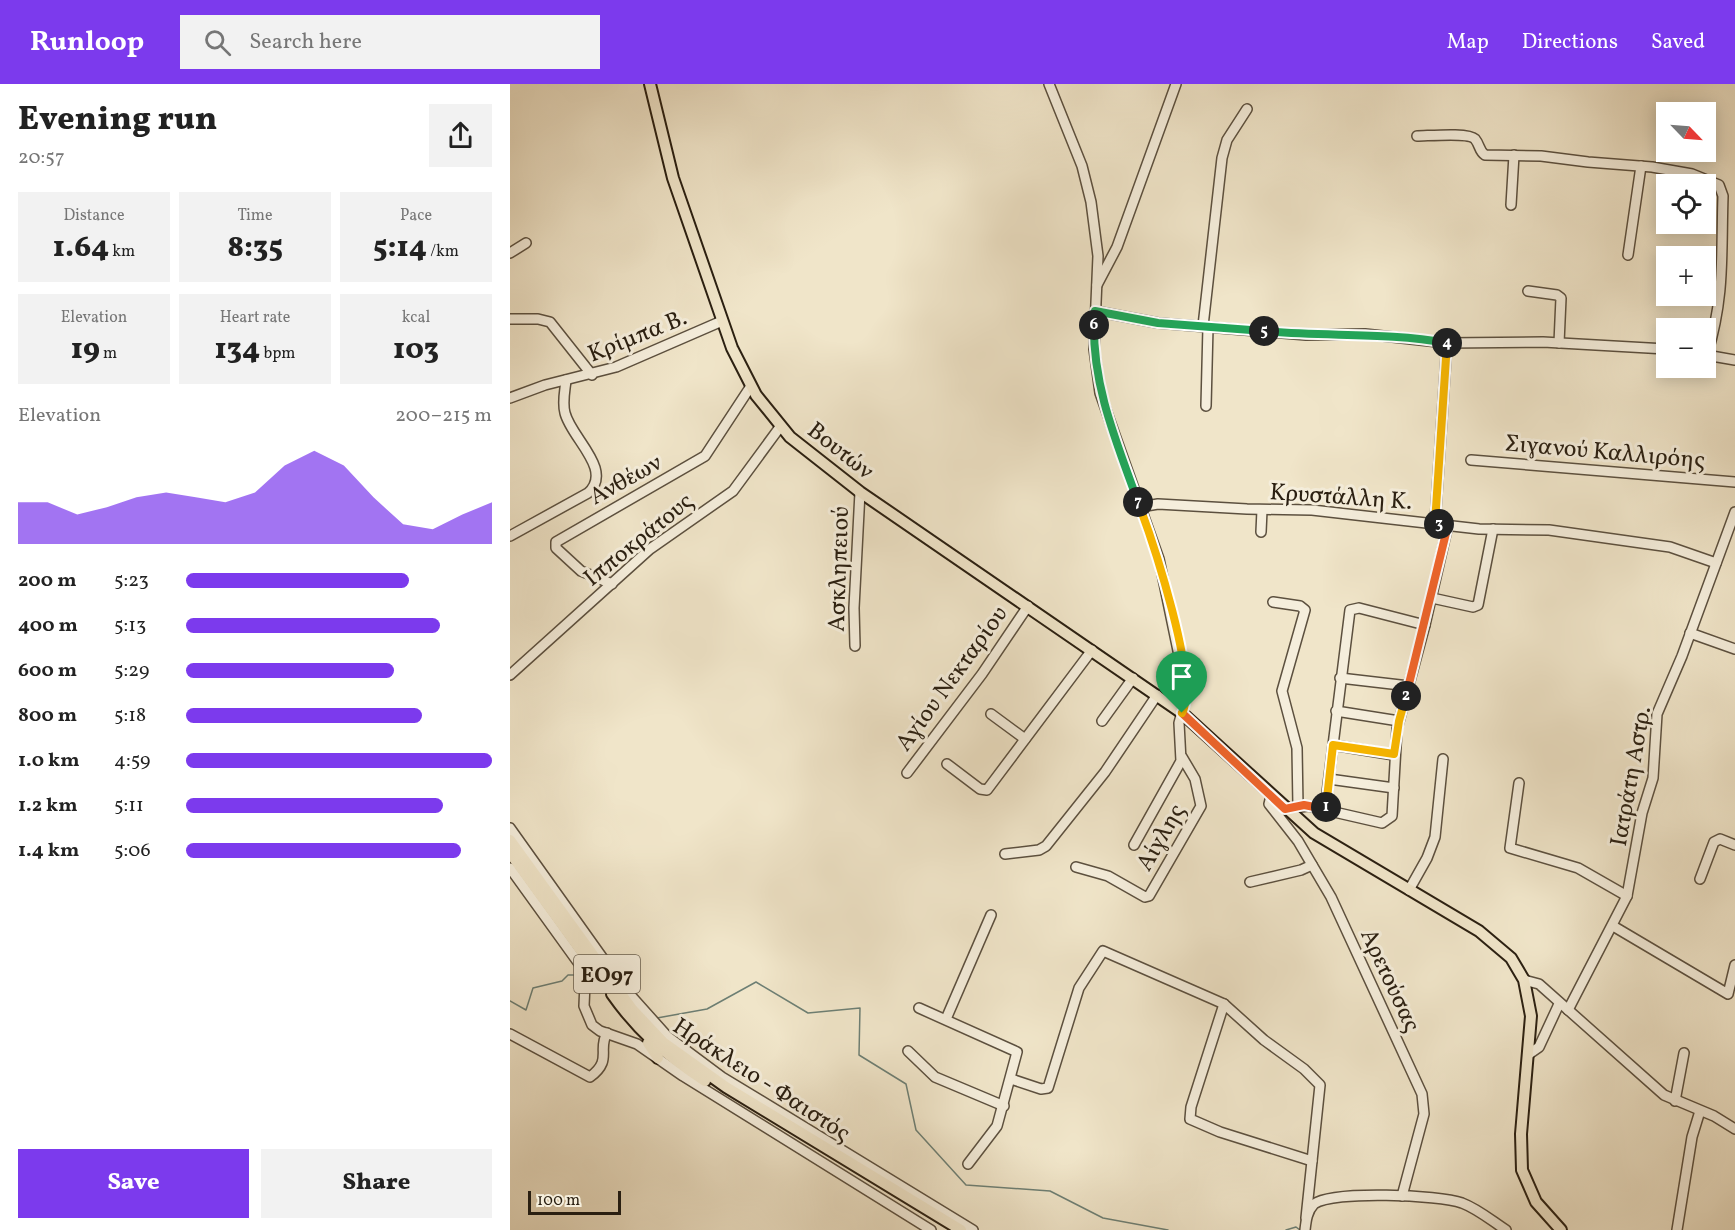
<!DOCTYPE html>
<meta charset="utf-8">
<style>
body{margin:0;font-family:Vollkorn,serif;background:#f2f2f2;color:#222;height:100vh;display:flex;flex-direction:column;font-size:22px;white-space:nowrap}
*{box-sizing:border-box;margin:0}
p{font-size:20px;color:#767676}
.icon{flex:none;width:33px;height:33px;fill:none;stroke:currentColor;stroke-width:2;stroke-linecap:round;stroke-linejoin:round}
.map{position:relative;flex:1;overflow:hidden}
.panel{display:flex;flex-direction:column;background:#fff;width:510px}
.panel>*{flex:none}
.needle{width:39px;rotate:115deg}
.controls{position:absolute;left:1146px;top:18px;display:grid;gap:12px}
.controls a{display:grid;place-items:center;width:60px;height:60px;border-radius:0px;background:#fff;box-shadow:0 3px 15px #0003;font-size:30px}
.scale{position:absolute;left:18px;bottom:15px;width:93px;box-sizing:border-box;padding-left:6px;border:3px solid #2a1f11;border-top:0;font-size:16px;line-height:21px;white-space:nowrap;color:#2a1f11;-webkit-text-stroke:4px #f5eedc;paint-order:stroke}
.pin{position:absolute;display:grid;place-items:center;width:51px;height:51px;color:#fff;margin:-62px -26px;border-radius:50% 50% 50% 0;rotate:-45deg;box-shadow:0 0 6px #0007}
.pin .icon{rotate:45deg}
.km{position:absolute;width:30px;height:30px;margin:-15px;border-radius:50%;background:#222;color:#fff;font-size:16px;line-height:30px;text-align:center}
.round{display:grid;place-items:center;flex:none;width:63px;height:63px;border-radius:0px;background:#f2f2f2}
.headline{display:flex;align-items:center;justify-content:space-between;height:102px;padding:0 18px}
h1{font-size:33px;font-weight:800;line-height:45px}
.stats{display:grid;grid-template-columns:repeat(3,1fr);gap:9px;height:102px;padding:6px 18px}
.stats div{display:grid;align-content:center;border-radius:0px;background:#f2f2f2;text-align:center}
.stats b{font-size:30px;font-weight:800}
.stats small{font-size:16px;font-weight:400}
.stats p{font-size:16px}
.chart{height:168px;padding:12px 18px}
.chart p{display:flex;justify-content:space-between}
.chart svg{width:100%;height:108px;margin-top:6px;fill:#7c3aed;opacity:.7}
.action{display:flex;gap:12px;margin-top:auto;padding:12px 18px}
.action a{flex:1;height:69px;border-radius:0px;background:#7c3aed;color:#fff;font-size:24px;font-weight:800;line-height:69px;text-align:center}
.action a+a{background:#f2f2f2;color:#222}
ul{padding:0 18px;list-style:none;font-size:20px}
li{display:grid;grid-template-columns:96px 72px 1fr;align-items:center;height:45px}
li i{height:15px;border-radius:8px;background:#7c3aed}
header{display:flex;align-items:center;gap:36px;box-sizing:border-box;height:84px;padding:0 30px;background:#7c3aed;color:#fff}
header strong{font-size:28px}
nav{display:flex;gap:33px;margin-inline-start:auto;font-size:21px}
.search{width:420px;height:54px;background:#f2f2f2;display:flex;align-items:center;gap:15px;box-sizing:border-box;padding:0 21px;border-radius:0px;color:#767676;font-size:22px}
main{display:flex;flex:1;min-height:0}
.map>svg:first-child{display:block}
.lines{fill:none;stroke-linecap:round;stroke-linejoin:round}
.stream{stroke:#6d7f74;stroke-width:1.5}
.minor-casing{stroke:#5c503f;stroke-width:12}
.major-casing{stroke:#2a1f11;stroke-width:14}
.minor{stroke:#f5eedc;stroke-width:9}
.major{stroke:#f0e5c9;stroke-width:10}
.split-1-casing{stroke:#fff;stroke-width:12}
.split-2-casing{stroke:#fff;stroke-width:12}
.split-3-casing{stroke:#fff;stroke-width:12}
.split-4-casing{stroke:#fff;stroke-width:12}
.split-5-casing{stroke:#fff;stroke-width:12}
.split-6-casing{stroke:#fff;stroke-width:12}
.split-7-casing{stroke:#fff;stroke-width:12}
.split-8-casing{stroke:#fff;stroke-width:12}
.split-1{stroke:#f0652b;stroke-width:8}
.split-2{stroke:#f5b400;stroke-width:8}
.split-3{stroke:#f0652b;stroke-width:8}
.split-4{stroke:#f5b400;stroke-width:8}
.split-5{stroke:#22a559;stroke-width:8}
.split-6{stroke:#22a559;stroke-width:8}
.split-7{stroke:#22a559;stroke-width:8}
.split-8{stroke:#f5b400;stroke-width:8}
.labels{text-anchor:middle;stroke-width:6;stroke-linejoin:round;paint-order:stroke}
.shield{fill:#f5eedc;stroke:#675d4e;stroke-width:1.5}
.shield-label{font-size:22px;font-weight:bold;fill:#2a1f11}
.street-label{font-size:24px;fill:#2a1f11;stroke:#f5eedc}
</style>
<header>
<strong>Runloop</strong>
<div class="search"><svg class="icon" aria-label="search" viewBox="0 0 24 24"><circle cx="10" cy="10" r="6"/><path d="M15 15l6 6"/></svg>Search here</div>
<nav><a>Map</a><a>Directions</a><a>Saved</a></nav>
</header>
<main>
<section class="panel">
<div class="headline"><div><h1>Evening run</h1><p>20:57</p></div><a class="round"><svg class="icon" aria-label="share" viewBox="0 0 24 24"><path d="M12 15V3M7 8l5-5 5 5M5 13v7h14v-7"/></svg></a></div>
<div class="stats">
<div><p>Distance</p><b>1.64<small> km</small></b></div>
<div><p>Time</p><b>8:35</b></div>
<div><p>Pace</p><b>5:14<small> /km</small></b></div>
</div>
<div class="stats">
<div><p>Elevation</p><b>19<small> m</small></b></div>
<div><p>Heart rate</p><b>134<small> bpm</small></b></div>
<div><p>kcal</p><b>103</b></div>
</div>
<div class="chart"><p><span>Elevation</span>200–215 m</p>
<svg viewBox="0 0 160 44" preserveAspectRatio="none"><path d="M0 44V27L10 27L20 32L30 29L40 25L50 23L60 25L70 27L80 23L90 12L100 6L110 12L120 25L130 36L140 38L150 32L160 27V44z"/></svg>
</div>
<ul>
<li><b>200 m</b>5:23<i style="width:73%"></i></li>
<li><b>400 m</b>5:13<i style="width:83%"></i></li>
<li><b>600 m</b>5:29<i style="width:68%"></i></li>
<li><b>800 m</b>5:18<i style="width:77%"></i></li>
<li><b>1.0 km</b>4:59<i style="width:100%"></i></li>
<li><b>1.2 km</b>5:11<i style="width:84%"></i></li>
<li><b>1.4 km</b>5:06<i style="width:90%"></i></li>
</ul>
<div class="action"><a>Save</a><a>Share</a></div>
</section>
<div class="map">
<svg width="1225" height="1146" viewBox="0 0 1225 1146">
<rect width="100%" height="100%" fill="#f0e5c9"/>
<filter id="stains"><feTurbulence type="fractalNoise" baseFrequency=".00333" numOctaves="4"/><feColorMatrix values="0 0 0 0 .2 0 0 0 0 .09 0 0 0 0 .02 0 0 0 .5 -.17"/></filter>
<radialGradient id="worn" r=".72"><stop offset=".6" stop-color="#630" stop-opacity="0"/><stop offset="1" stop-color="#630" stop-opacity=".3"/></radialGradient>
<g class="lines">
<g class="stream">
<path d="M77,893L89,899L98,911"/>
<path d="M0,917L16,926L23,904L52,897L58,891H70"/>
<path d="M105,923L115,935"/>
<path d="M147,934L197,925L246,898L298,929L350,924L349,971L396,1000L406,1046L456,1101L540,1107L593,1134L658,1146"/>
<path d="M776,1146L786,1143L790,1146"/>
</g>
<g class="minor-casing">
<g id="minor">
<path d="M539,0L572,82L581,118L588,172L584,265L590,309L649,475L677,610L669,639L671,677L624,761"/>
<path d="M907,52C918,52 958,48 965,55C970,61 969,67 975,71L1031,72L1078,78L1142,83L1182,90L1209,101L1213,112C1211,171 1215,212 1197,271"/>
<path d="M1001,121L1004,71"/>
<path d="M0,169L16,159"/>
<path d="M1118,171L1131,82"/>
<path d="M587,201L607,163L666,0"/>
<path d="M1018,207L1047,211L1051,214L1049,259"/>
<path d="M585,227L648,239L796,251L855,250L937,259L1033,258L1156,265"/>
<path d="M0,235H28L40,238L82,291"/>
<path d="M693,242L712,74L717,56L737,25"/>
<path d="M1196,271L1225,276"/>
<path d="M0,314L35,301L106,283L212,237"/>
<path d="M696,322L698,243"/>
<path d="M961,376L1225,398"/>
<path d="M630,423L648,420L737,425L802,426L969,445L1039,446L1160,463L1206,479"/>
<path d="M925,439L937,259"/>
<path d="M751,448L752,426"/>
<path d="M0,452L78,409C104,386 61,354 55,329C52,318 55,307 56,296"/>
<path d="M102,500L71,487L46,464V458L195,372L241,302"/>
<path d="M922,514L963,523L968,521L983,445"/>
<path d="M763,518L790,522L795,526L772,607L787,664L788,722"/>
<path d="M1180,549L1225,565"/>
<path d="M345,562L344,524L350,408"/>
<path d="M0,591L140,465L223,407L270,343"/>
<path d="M830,594L899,602"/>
<path d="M826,627L889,637"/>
<path d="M481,630L515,655"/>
<path d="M592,637L623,594"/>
<path d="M823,661L884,671"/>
<path d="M437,680L470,705L477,706L582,566"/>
<path d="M397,689L472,590L518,522"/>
<path d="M819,695L884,704"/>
<path d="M1009,699L1000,764L1068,784L1117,812"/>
<path d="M761,712L759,720L788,757L821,813L912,1010L914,1030L892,1112"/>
<path d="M775,725L798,722L872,739L882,732L887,645L915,541L938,441"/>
<path d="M815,725L840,526L849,524L915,541"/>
<path d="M0,744L114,904L157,952L212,993L463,1146"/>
<path d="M495,770L529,766L536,762L595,688L647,611"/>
<path d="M566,783L598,792L635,813L639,812L691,722L685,695L672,673"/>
<path d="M0,784L70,881L75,899L74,922L82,941L90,947L127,960L173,992L421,1146"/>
<path d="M1190,795L1204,758L1210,755L1225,761"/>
<path d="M740,798L791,786L802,781"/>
<path d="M899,806L917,774L925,753L933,675"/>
<path d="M1103,842L1218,910L1225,881"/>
<path d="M1014,896L1029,900L1154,1011L1204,1032L1225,1045"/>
<path d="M714,920L681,1023L680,1035L710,1048L802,1077"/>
<path d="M409,924L507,968L487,1042L458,1080"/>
<path d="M1058,926L1117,812L1132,729L1143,694L1147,630L1172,572L1225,428"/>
<path d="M436,935L481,831"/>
<path d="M0,950L80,993C103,976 87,966 97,949"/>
<path d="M398,967L425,993L494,1022"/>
<path d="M1019,970L1029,963L1049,920"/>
<path d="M501,995L531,1005L538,1004L569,904L593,867L714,920L754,956L794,985L810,1001L796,1134"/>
<path d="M1165,1017L1174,969"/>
<path d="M795,1146C796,1137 797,1127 804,1120C823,1106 929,1111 952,1119C968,1125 982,1137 996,1146"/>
<path d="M1167,1146L1182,1053L1190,1027"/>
</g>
</g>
<g class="major-casing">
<g id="major">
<path d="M140,0L163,94L222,264L246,311L280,353L350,408L672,629L804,749L969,847L1001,874L1014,896L1021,932L1011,1050L1012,1086L1026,1118L1051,1146"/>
<path d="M0,756L122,925L153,958L216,1003L451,1146"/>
<path d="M0,769L74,871"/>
<path d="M102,910C128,947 157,972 195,997"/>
<path d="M138,959L148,974"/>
</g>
</g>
<use href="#minor" class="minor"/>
<use href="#major" class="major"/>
</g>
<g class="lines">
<g class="split-1-casing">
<path id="split-1" d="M672,629L775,725L794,721L815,725L816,723"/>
</g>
<g class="split-2-casing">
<path id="split-2" d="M816,723L823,661L884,670L889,637L896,612"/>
</g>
<g class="split-3-casing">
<path id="split-3" d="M896,612L938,441L929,440"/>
</g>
<g class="split-4-casing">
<path id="split-4" d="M929,440L925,439L937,259"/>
</g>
<g class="split-5-casing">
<path id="split-5" d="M754,247C815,253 877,248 937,259"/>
</g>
<g class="split-6-casing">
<path id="split-6" d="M584,241L585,227L648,239L754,247"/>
</g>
<g class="split-7-casing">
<path id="split-7" d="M584,241C583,304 607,359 628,418"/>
</g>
<g class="split-8-casing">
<path id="split-8" d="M628,418C642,455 690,598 672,629"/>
</g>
<use href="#split-1" class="split-1"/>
<use href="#split-2" class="split-2"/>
<use href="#split-3" class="split-3"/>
<use href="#split-4" class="split-4"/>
<use href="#split-5" class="split-5"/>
<use href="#split-6" class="split-6"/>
<use href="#split-7" class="split-7"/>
<use href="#split-8" class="split-8"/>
</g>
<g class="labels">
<rect class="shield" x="64" y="871" width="66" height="38" rx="4.5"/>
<g class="shield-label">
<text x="97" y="898">ΕΟ97</text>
</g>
<g class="street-label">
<text transform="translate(127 251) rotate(-22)" y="8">Κρίμπα Β.</text>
<text transform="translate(331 366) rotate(38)" y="8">Βουτών</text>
<text transform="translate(1095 367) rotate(5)" y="8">Σιγανού Καλλιρόης</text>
<text transform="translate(115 395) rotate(-29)" y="8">Ανθέων</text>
<text transform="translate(831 412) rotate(4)" y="8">Κρυστάλλη Κ.</text>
<text transform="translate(128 455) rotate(-39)" y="8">Ιπποκράτους</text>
<text transform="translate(328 485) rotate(-88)" y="8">Ασκληπειού</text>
<text transform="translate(441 594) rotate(-54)" y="8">Αγίου Νεκταρίου</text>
<text transform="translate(1120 692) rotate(-80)" y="8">Ιατράτη Αστρ.</text>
<text transform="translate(650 753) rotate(-60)" y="8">Αίγλης</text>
<text transform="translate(881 896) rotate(65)" y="8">Αρετούσας</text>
<text transform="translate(252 995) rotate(33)" y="8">Ηράκλειο - Φαιστός</text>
</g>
</g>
<rect width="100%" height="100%" filter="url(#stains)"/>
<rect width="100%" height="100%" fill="url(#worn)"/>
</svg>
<div class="controls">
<a><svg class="needle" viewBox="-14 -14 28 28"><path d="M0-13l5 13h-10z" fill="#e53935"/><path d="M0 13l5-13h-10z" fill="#767676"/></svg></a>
<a><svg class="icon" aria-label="locate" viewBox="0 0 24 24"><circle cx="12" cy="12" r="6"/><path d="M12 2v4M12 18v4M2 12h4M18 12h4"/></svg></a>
<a>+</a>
<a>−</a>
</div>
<div class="scale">100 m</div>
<div class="pin" style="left:672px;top:629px;background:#1e9e55"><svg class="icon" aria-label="arrive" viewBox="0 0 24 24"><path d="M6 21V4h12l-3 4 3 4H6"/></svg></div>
<b class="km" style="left:816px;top:723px">1</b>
<b class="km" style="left:896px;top:612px">2</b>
<b class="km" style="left:929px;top:440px">3</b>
<b class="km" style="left:937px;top:259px">4</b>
<b class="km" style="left:754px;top:247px">5</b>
<b class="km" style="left:584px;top:241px">6</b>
<b class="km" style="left:628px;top:418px">7</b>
</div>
</main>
